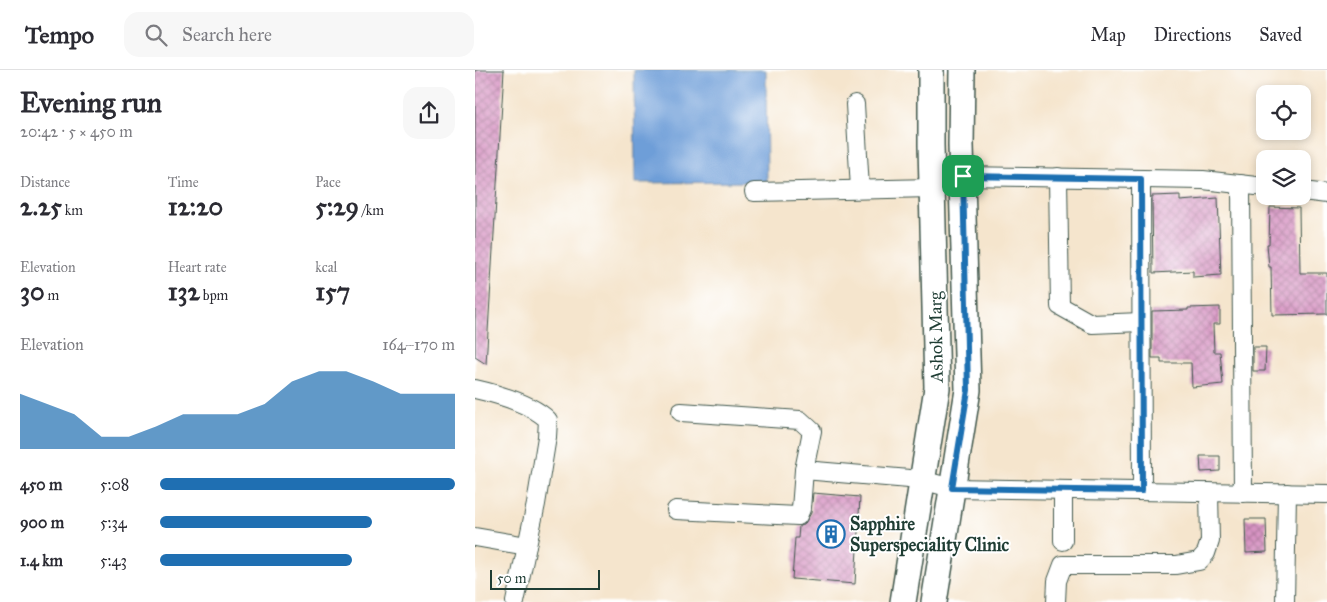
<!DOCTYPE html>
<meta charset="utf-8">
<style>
body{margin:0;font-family:"IM FELL Great Primer",serif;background:#f7f7f7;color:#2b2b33;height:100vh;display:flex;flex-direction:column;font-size:19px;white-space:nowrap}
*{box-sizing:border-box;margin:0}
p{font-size:16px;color:#7c7c81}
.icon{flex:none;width:28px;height:28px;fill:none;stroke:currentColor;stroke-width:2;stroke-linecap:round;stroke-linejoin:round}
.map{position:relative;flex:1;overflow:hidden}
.details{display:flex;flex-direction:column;background:#fff;width:475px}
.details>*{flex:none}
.controls{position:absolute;left:781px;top:15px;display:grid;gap:10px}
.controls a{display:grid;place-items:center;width:55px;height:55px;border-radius:10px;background:#fff;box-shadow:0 2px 8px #0003;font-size:25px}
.scale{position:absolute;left:15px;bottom:12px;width:110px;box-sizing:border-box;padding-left:5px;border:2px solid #1f3d34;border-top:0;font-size:14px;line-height:18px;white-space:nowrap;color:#1f3d34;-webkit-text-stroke:4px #fff;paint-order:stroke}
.pin{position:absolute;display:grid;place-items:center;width:42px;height:42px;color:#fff;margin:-21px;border-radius:10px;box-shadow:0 2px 8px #0006}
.round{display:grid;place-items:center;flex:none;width:52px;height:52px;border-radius:15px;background:#f7f7f7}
.headline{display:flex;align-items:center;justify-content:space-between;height:85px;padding:0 20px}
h1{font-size:28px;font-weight:700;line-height:38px}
.figures{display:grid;grid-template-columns:repeat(3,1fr);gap:8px;height:85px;padding:5px 20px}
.figures div{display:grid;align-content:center}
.figures b{font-size:25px;font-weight:700}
.figures small{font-size:14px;font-weight:400}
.figures p{font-size:14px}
.chart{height:140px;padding:10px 20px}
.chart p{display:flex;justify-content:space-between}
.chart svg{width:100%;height:90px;margin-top:5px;fill:#1f6fb2;opacity:.7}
ul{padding:0 20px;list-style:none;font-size:16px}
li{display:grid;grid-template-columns:80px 60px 1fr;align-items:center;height:38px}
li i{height:12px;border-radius:6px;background:#1f6fb2}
header{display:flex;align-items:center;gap:30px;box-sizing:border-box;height:70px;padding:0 25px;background:#fff;border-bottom:1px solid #e1e1e2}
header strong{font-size:24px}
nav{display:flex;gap:28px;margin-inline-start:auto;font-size:18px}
.search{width:350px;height:45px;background:#f7f7f7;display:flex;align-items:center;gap:12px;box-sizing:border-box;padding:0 18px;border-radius:15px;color:#7c7c81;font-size:19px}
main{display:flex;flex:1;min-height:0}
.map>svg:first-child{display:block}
.water{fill:#6e9ed8;stroke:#466e86}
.building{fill:url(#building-cross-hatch)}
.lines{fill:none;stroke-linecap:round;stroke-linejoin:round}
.street-casing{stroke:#3f564b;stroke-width:20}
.secondary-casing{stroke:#3f564b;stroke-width:28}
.street{stroke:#fff;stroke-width:18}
.secondary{stroke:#fff;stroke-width:25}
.route-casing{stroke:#fff;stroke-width:10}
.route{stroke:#1f6fb2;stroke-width:6}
.labels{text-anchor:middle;stroke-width:4;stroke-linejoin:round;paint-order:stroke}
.street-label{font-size:18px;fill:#1f3d34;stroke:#fff}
.poi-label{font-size:18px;font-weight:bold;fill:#1f3d34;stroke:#fff;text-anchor:start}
</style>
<header>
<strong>Tempo</strong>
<div class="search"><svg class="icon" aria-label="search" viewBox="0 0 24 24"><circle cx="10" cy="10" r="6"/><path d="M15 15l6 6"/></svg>Search here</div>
<nav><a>Map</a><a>Directions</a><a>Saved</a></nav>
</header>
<main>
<section class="details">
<div class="headline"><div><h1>Evening run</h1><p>20:42 · 5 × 450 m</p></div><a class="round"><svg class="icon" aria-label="share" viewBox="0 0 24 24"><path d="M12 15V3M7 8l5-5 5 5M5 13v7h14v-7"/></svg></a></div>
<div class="figures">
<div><p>Distance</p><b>2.25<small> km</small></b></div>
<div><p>Time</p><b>12:20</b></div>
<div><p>Pace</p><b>5:29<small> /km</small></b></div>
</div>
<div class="figures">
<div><p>Elevation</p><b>30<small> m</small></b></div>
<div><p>Heart rate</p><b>132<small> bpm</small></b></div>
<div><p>kcal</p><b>157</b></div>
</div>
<div class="chart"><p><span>Elevation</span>164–170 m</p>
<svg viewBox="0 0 160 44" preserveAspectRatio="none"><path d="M0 44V17L10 22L20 27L30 38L40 38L50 33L60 27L70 27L80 27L90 22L100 11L110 6L120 6L130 11L140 17L150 17L160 17V44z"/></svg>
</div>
<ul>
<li><b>450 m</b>5:08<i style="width:100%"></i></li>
<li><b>900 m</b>5:34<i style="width:72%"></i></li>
<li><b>1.4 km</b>5:43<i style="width:65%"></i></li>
</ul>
</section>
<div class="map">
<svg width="852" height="532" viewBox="0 0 852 532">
<defs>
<pattern id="building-cross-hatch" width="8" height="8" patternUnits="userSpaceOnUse" patternTransform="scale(1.25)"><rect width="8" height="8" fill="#d793c2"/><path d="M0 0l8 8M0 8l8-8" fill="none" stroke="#ae799e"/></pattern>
</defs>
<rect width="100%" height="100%" fill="#fff"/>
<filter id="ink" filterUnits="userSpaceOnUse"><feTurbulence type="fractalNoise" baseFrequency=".02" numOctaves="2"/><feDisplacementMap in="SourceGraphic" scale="10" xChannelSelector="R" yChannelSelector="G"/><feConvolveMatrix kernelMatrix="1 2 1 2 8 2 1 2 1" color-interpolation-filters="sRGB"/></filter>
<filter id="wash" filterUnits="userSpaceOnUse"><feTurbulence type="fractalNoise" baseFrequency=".0096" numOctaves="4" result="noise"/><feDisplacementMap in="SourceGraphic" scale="20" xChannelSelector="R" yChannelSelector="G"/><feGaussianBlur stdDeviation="1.12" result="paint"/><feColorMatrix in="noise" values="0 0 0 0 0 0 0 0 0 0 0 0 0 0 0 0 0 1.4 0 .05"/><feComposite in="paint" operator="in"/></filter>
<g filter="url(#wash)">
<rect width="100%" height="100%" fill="#f5e5cd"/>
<path class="water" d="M159,0H291L292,112L160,113Z"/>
<g id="blocks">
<g class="building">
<path d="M0,0H29L11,294L0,287Z"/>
<path d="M705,125V131L743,128L746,205L718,207V201L678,203L677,126Z"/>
<path d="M795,137L824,138L825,203H852V244L797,245L796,197H794L792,174H794Z"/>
<path d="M745,237V254H738L739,282H745L748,314L717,317L716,293H686V288H677V241L713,240V238Z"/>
<path d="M778,277H791L790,301H778Z"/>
<path d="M725,386H745V401L726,402Z"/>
<path d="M338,423L385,427L380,514L317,509L320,468H323L324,456L329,455L336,443Z"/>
<path d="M770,449H791L792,482L771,483Z"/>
</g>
</g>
</g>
<g filter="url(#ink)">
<use href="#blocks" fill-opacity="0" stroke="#3f564b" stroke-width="1"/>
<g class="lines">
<g class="street-casing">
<g id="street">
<path d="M380,34L385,119"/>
<path d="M487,106L728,110L790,117"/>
<path d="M583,107L585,236L617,254L666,252"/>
<path d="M666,109L667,421"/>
<path d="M766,114L768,423"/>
<path d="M828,121L852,124"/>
<path d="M279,122L457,118"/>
<path d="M0,319C22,324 57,334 73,350L72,367L61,434L40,532"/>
<path d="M329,400L446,410L477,418L852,424"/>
<path d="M588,420V471"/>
<path d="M201,440L323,446L326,439L329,400L337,361L325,350L206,342"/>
<path d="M0,467L52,476"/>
<path d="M581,532L582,511L588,495H701L724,491L731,483L735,471L734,422"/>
<path d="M810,532L812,423"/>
</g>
</g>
<g class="secondary-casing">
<g id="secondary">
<path d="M428,532L462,318L456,75V0"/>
<path d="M459,532L493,320L486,75L487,0"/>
</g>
</g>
<use href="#street" class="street"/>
<use href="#secondary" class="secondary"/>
</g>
</g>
<g class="lines" filter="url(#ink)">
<g class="route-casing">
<path id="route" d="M488,106L666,109L667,421L477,418L493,320Z"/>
</g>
<use href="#route" class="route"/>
</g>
<defs>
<g id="building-ring" transform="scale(1.4375)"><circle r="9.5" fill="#fff" stroke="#1f6fb2" stroke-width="1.5"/><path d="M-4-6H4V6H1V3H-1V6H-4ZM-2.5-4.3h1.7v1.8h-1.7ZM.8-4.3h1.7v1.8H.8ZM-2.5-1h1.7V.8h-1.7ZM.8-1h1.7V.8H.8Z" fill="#1f6fb2"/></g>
</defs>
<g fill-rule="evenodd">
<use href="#building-ring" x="356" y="464"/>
</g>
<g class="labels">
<g class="street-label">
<text transform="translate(461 267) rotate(-91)" y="6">Ashok Marg</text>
</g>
<g class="poi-label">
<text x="375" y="460">Sapphire<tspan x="375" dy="21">Superspeciality Clinic</tspan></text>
</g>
</g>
</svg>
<div class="controls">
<a><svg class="icon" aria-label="locate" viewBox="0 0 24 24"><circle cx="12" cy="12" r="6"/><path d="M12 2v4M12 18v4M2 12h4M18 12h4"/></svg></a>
<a><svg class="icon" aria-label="layers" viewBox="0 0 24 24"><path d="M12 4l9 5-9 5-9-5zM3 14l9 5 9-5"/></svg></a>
</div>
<div class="scale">50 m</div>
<div class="pin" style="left:488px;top:106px;background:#1e9e55"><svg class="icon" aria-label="arrive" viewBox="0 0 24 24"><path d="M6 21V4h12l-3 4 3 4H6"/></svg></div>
</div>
</main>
